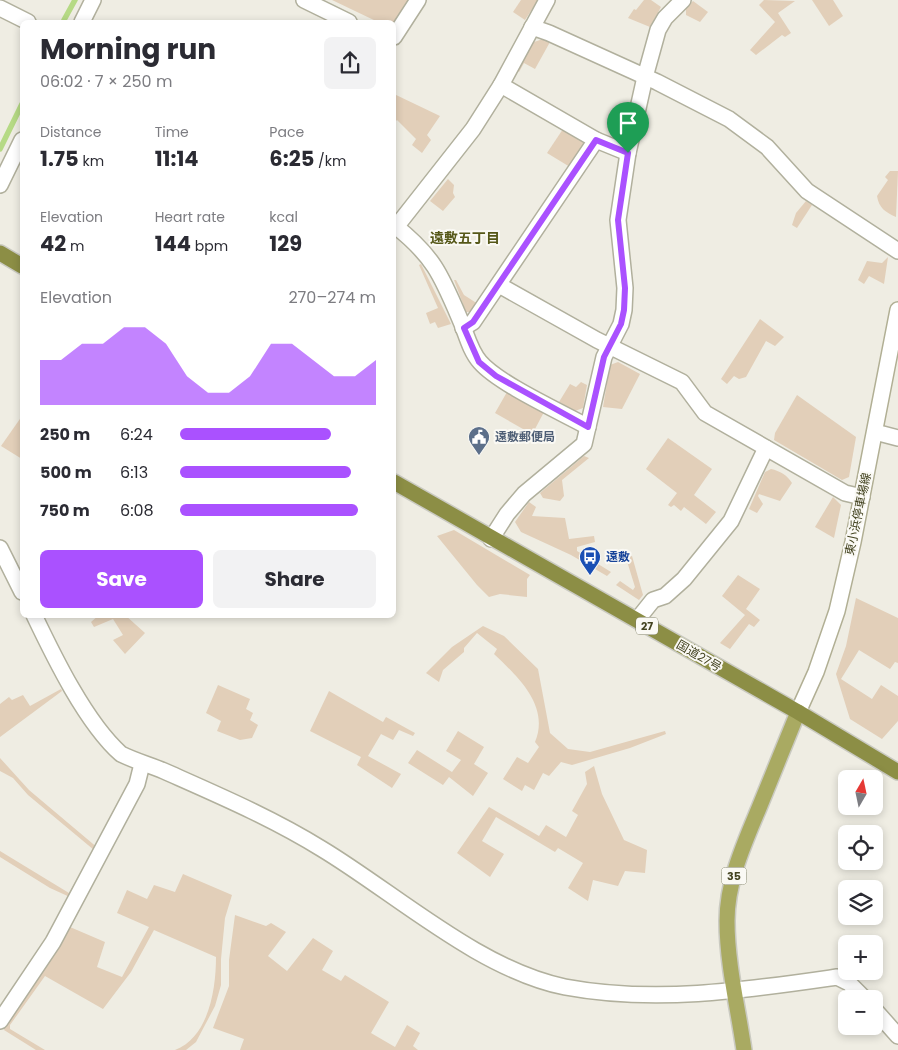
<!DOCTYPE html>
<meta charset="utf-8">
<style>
body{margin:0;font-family:Poppins,"Noto Sans JP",sans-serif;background:#f2f2f3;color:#2b2b33;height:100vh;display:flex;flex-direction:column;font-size:19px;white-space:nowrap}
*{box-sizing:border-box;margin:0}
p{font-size:16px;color:#7c7c81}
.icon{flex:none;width:28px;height:28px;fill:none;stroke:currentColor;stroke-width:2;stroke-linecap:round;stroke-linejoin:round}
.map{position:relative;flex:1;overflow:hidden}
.details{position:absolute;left:20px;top:20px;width:376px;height:598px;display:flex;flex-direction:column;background:#fff;border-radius:8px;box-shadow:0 2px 8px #0003}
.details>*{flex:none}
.needle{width:32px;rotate:9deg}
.tools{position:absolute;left:838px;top:770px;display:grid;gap:10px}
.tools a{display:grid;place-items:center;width:45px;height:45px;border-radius:8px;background:#fff;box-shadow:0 2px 8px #0003;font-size:25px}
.pin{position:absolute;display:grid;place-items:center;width:42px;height:42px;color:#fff;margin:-51px -21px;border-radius:50% 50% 50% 0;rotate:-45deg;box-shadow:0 0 5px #0007}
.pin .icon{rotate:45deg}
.round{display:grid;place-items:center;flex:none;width:52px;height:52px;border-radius:8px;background:#f2f2f3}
.summary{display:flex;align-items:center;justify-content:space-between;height:85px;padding:0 20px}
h1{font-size:28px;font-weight:700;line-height:38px}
.figures{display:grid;grid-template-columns:repeat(3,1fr);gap:8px;height:85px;padding:5px 20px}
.figures div{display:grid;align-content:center}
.figures b{font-size:21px;font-weight:700}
.figures small{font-size:14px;font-weight:400}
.figures p{font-size:14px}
.chart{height:140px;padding:10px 20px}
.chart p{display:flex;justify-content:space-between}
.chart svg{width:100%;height:90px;margin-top:5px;fill:#aa51ff;opacity:.7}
.primary-button{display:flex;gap:10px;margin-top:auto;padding:10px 20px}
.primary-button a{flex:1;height:58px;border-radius:8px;background:#aa51ff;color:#fff;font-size:20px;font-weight:700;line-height:58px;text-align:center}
.primary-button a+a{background:#f2f2f3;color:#2b2b33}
ul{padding:0 20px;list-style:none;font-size:16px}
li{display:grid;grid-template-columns:80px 60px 1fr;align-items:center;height:38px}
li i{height:12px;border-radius:6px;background:#aa51ff}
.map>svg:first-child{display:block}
.green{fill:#e2cfb9}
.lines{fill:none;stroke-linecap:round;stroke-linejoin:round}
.stream{stroke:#b6da85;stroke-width:5.5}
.minor-casing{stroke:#b1b09d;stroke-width:18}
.secondary-casing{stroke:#b1af94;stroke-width:18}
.primary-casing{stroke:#cacac1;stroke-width:18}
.trunk-casing{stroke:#cacac1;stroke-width:18}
.minor{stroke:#fff;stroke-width:15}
.secondary{stroke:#fff;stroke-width:15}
.primary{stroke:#a9aa62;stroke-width:15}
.trunk{stroke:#8c8e45;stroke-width:15}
.route-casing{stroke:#fff;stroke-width:10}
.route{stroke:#aa51ff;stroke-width:6}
.labels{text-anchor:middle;stroke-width:4;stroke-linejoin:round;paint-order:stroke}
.shield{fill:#faf9f4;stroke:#7a7a60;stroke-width:1}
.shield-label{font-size:11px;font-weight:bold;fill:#434320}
.service-label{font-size:12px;font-weight:bold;fill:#4e5e75;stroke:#faf9f4;text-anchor:start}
.street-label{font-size:12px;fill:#434320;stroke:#faf9f4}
.transit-label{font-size:12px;font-weight:bold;fill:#164399;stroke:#faf9f4;text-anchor:start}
.neighbourhood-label{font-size:14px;font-weight:bold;fill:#565819;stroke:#faf9f4}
</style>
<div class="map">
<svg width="898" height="1050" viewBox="0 0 898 1050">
<rect width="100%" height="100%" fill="#efede3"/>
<g class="green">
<path d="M332,0H411L394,25V22H378Z"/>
<path d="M521,0H538L525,20L513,12Z"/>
<path d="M644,0H651L661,7L650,27L628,18L634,9L636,10Z"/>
<path d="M764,0L795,1L778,13L791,33L785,37L782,35L756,55L750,50L775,22L759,5Z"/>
<path d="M812,0H833L843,16L829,26Z"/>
<path d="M693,1L708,12L700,22L686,15V8Z"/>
<path d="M543,39L550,42L535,69L524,63L519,72L517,70L531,43Z"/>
<path d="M394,94L440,116L427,135L431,140L422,153L412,145L416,139L397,120L394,123Z"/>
<path d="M563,129L586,143L570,167L547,153Z"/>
<path d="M890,171H898L896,217C885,212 879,208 877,196L888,180L885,177Z"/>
<path d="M448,179L454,185L453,193L455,197L443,211L430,201Z"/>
<path d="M806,201L812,205L797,228L792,225L796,213Z"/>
<path d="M888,257L884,284L869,276L864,284L858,280L867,261L882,263Z"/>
<path d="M421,264L451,324L438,328L435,322L430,324L426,313L438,308L419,265Z"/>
<path d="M454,280H456L464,295L478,304L472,312H466Z"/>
<path d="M760,319L784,337L775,346L766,341L746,377L739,379L734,376L727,384L721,379Z"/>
<path d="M618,362L640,374L622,409L603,407L610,365Z"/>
<path d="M581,382L587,385L583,408L575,411L559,402L570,384L576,387Z"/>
<path d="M507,392L544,412L535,429L539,432L537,437L495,413Z"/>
<path d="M797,395L856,437L849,477L842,480L774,440L775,433Z"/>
<path d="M22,416V459L1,446Z"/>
<path d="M668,438L712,469L694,495L716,512L706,524L684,507L681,511L674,505L671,507L668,505L677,493L646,469Z"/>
<path d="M584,456L589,458L562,480L564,496L560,501L543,498L540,493Z"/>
<path d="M771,469C780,471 787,475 792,483L780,501L759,494L758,496L763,504L757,513L749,509L765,472Z"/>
<path d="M833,497L841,505L834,538L815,527Z"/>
<path d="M529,502L536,507L532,516L565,518L569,539L594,536L595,542L577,547V551L611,572L607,576L571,555L521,532L515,522Z"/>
<path d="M454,530L530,575L527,579V597L500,594L489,597L477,585L437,536Z"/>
<path d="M632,556L643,595L639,600L616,585L620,581L633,590L635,587L626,558Z"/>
<path d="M738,575L760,589L746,609L760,620L754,627L749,624L730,649L720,643L745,615L722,596Z"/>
<path d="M856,598L898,618V663L895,662L890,669L859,650L841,679L872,699L881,685L898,696V721L882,739L850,719L836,674L846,646Z"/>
<path d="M99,615H125L145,633L125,654L113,640L123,635L113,619L94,627L91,622Z"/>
<path d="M483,626L504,636L538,669L550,733L568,749L590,752L665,731L666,734L630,748L572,765L561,762L549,776L543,773L534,790L525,785L522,791L503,779L517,757L528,763L539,747L535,742C550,706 518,677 494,654L497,649L477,633L464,648V652L443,670L439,682L426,673L452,647Z"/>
<path d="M218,685L250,699L246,709L253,713L250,720L258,725L252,738L240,740L217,731L221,721L206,713Z"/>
<path d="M61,689L62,691L0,737V704L9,697L12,700L23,695L30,706Z"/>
<path d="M329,691L383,722L386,717L415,733L413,736L399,730L393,740L381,734L368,756L401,774L392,788L357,765L361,757L310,731Z"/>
<path d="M458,731L484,747L474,764L488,773L473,796L449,777L443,785L408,763L417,750L452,772L461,760L446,751Z"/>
<path d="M0,758L29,790L99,849L72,898L50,888L0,857V851L69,893L94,850L28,795L13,778L0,771Z"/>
<path d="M594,766L602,794L624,840L647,850L645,873L625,871L618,886L593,880L588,901L568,888L583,863L558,848L555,852L496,817L482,841L504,854L490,877L457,853L489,807L539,836L546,825L566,837L578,815L572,811L587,784L585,772Z"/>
<path d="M183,874L232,895L225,918L221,959V985L215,1006L196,1042L186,1050H175C209,1037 216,989 216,957L154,930L131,972L103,1009L45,976L10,1025V1029L45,1050H36L4,1030L6,1024L70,927L105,942L97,967L122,977L149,927L117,913L127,890L147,899L154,885L175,892Z"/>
<path d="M235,915L266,926L271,923L286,932L268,956L287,971L313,938L333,951L322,970L341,981L345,975L389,1002L371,1033L395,1047L407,1025L420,1033L413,1046L418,1050H240L244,1039L213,1028L229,986V960Z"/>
</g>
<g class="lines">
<g class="stream">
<path d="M64,20L75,0"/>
<path d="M0,149L22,104"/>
</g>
<g class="minor-casing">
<g id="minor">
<path d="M304,0L349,22"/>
<path d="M0,8L28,22"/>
<path d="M82,22L93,0"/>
<path d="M532,27L549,33L657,82L729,119L767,147L807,191L898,251"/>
<path d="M394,37L418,0"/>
<path d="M501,85L596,140L628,153"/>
<path d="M0,185L22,140"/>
<path d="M394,225C435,257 442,277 462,324C467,337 471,352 480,362C499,384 561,412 588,427"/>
<path d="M396,227L473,129L501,85L547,0"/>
<path d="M499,285L597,340L682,382L705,413L845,493L862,497"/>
<path d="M463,328L473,322L596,140"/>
<path d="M875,432L898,438"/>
<path d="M491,539L507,514L524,494L584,444L604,357L621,324L624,310L625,288L618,220L628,153L645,77L658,30L665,18L683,0"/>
<path d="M0,548L22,592"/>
<path d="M34,615C54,657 86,723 121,754C135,761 150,765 164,771C218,795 272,818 322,849C395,893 480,970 565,987C656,1004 747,990 837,977L849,983L865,999"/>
<path d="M637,620L653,600L665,596L684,579L731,521L766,448"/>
<path d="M874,1009L898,1036"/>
<path d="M0,1021L53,942L137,784L142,764"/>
</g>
</g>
<g class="secondary-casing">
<path id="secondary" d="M798,712L816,672L837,611L853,542L898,310"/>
</g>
<g class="primary-casing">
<path id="primary" d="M744,1050C738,1008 727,964 727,921C727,881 744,844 759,808C772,776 785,744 798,712"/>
</g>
<g class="trunk-casing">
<g id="trunk">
<path d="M0,253L22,266"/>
<path d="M394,482L798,712L898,772"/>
</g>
</g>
<use href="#minor" class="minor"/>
<use href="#secondary" class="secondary"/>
<use href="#primary" class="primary"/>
<use href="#trunk" class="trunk"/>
</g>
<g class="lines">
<g class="route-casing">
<path id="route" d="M596,140L628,153L618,220L625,288L624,310L621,324L604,357L588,427L496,376L479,362L464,328L473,322Z"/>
</g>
<use href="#route" class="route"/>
</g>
<defs>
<g id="civic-pin" transform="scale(1.125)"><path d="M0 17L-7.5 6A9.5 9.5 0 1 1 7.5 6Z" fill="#5c6f8a" stroke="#faf9f4"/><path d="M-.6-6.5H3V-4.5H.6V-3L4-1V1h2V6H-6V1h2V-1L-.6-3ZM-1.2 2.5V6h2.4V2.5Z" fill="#fff"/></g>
<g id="bus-pin" transform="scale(1.125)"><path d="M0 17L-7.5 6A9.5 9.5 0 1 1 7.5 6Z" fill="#1a4fb4" stroke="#faf9f4"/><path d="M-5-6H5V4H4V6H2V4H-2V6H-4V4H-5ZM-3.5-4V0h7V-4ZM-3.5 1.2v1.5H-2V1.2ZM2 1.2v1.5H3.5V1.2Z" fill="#fff"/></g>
</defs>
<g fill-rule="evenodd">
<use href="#civic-pin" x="479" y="437"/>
<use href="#bus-pin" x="590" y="557"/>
</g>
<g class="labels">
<g class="shield">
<rect x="636" y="617.5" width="22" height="17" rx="4"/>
<rect x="721.5" y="867.5" width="25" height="17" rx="4"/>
</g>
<g class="shield-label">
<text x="647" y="630">27</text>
<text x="734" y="880">35</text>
</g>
<g class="service-label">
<text x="495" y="441">遠敷郵便局</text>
</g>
<g class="street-label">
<text transform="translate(858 514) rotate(-78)" y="4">東小浜停車場線</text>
<text transform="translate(699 656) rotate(30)" y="4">国道27号</text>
</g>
<g class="transit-label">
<text x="606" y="561">遠敷</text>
</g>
<g class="neighbourhood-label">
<text x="465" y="243">遠敷五丁目</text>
</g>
</g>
</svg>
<div class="tools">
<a><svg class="needle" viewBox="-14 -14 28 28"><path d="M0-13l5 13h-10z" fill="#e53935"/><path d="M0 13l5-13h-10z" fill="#7c7c81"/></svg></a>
<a><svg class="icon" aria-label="locate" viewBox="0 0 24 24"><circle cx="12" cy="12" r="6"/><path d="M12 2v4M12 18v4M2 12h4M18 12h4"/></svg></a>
<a><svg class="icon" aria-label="layers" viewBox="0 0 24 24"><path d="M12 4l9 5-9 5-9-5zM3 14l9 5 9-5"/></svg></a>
<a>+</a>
<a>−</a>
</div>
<div class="pin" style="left:628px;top:153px;background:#1e9e55"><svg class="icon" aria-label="arrive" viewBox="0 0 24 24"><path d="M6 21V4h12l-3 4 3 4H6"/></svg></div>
<section class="details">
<div class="summary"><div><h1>Morning run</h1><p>06:02 · 7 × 250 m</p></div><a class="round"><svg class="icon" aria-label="share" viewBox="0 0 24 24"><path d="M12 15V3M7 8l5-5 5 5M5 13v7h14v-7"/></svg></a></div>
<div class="figures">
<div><p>Distance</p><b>1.75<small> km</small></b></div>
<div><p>Time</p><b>11:14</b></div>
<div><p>Pace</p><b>6:25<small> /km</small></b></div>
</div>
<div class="figures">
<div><p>Elevation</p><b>42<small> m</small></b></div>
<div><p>Heart rate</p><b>144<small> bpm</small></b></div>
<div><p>kcal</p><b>129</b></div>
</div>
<div class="chart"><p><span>Elevation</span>270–274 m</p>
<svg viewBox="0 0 160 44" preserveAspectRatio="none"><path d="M0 44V22L10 22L20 14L30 14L40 6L50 6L60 14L70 30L80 38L90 38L100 30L110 14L120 14L130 22L140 30L150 30L160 22V44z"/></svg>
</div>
<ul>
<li><b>250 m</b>6:24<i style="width:77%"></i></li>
<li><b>500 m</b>6:13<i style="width:87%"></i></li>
<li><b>750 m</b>6:08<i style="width:91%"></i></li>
</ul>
<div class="primary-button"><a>Save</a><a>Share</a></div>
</section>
</div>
